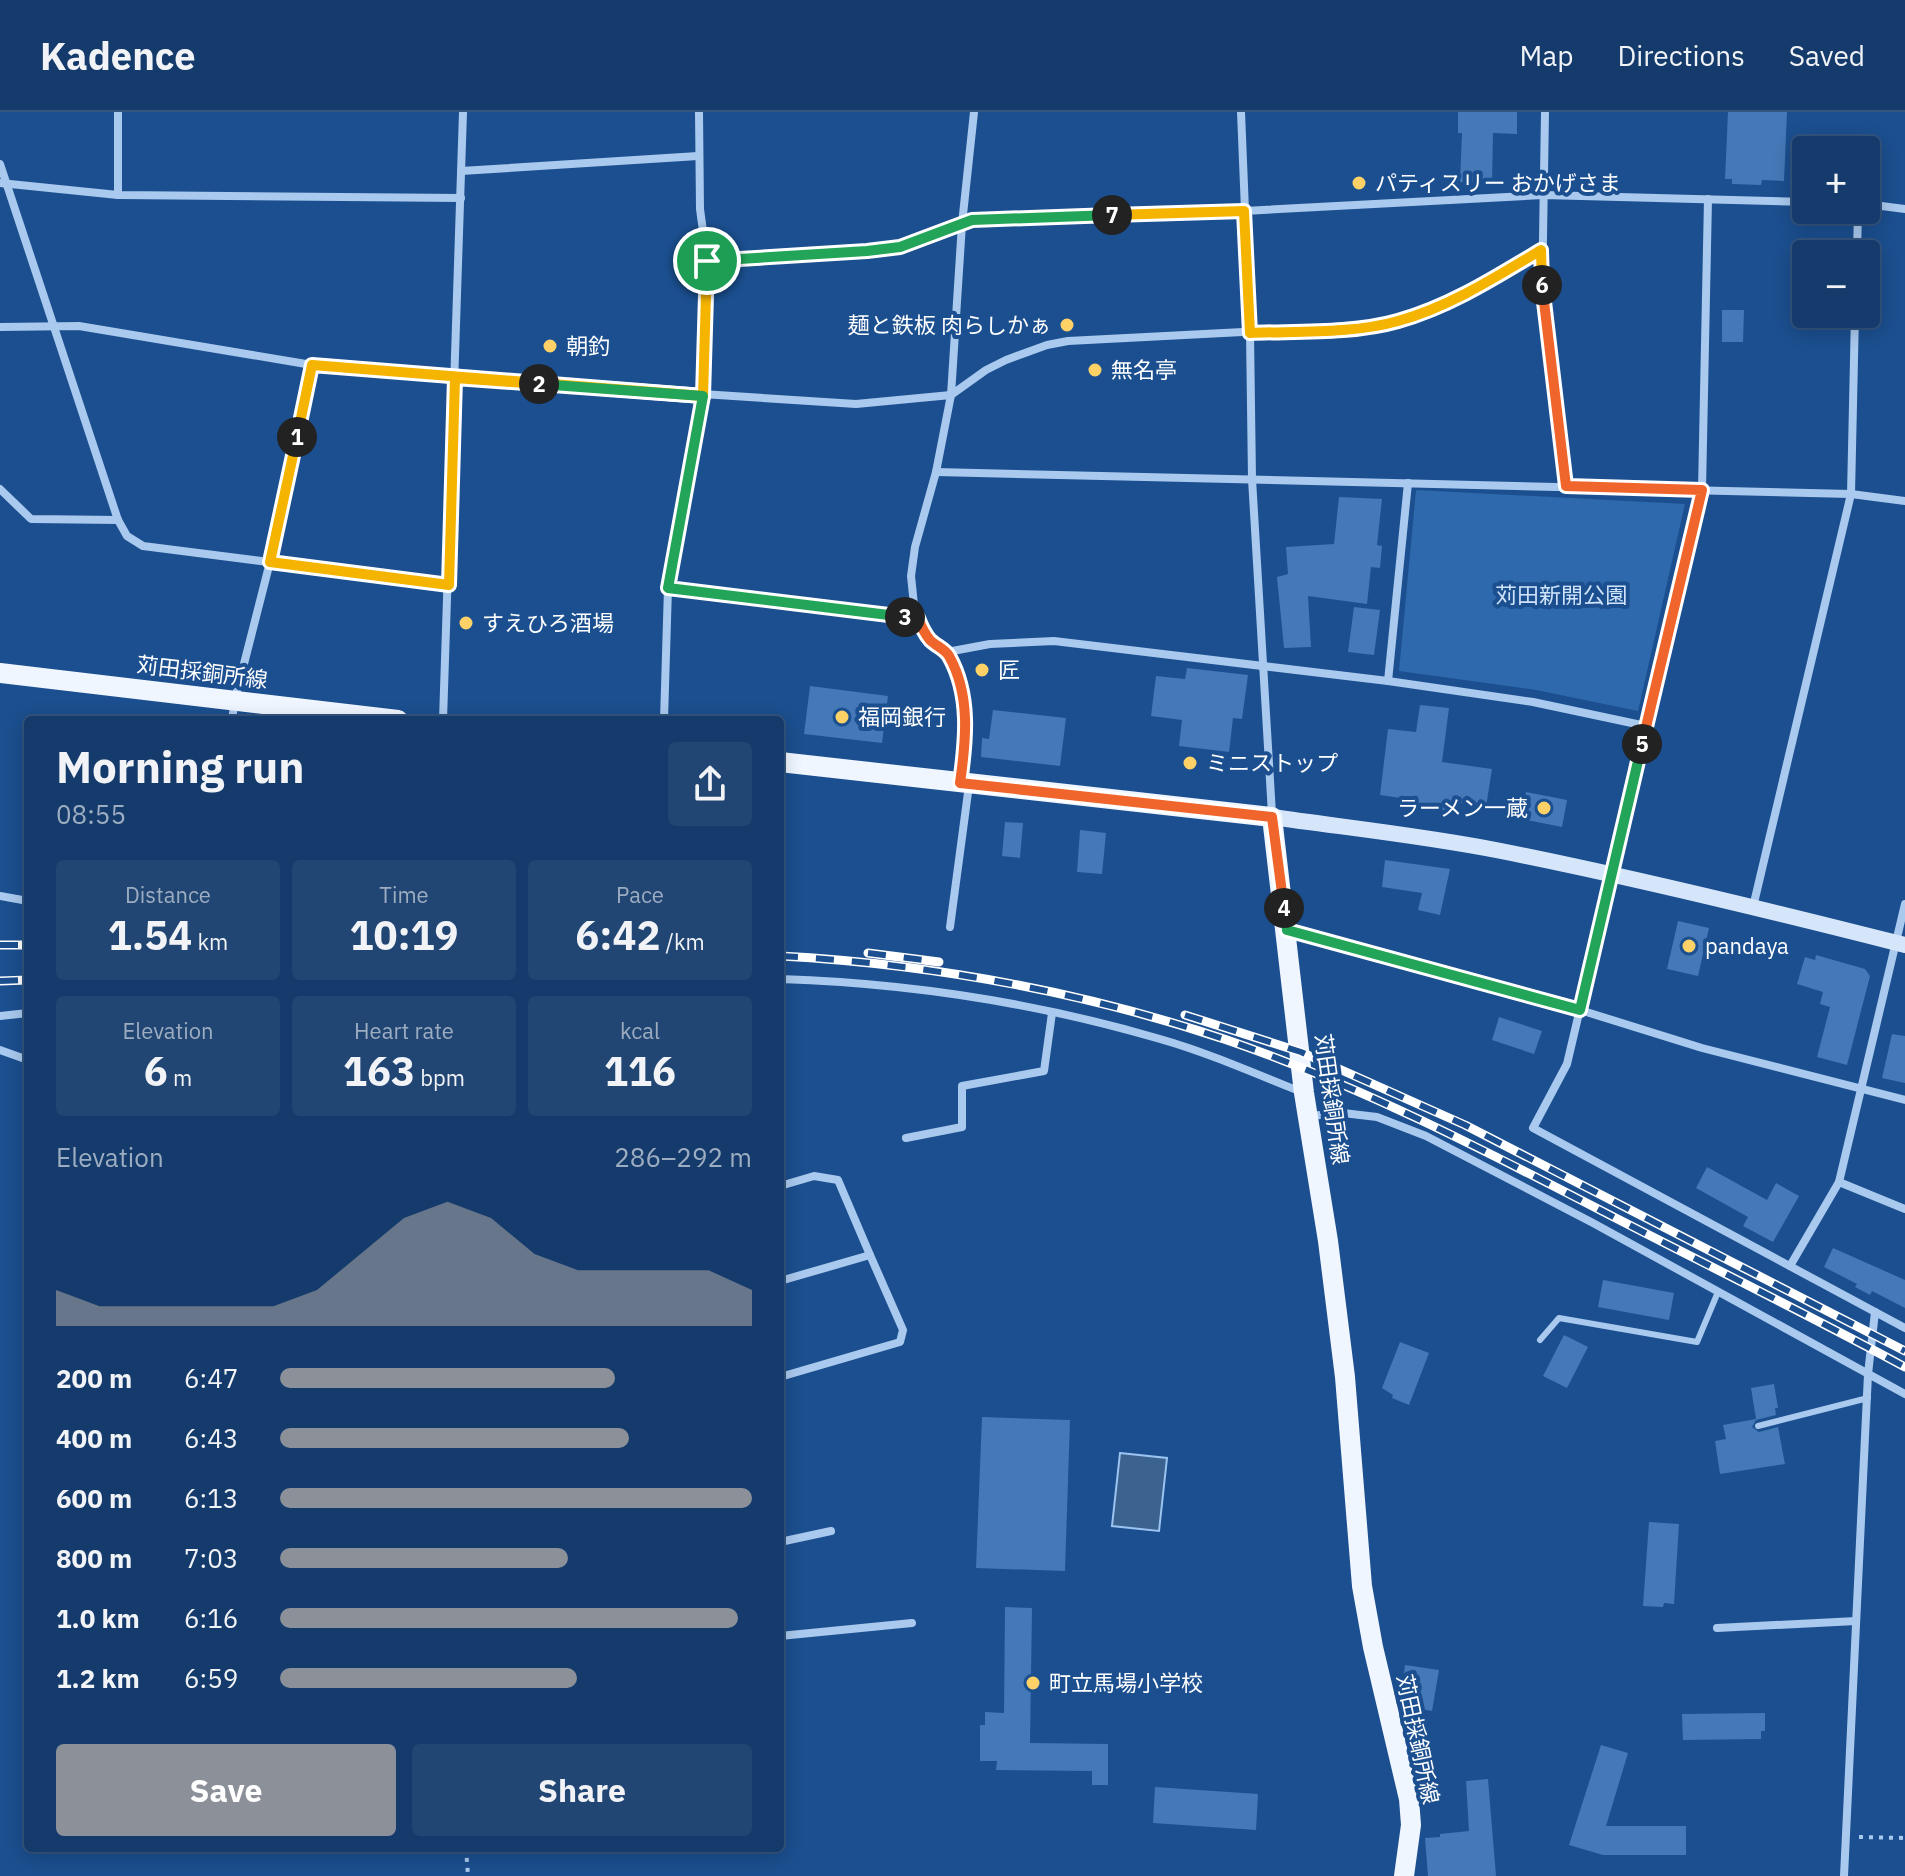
<!DOCTYPE html>
<meta charset="utf-8">
<style>
body{margin:0;font-family:"IBM Plex Sans","Noto Sans JP",sans-serif;background:#214673;color:#f1f3f6;height:100vh;display:flex;flex-direction:column;font-size:30px;white-space:nowrap}
*{box-sizing:border-box;margin:0}
p{font-size:26px;color:#9dadc1}
.icon{flex:none;width:44px;height:44px;fill:none;stroke:currentColor;stroke-width:2;stroke-linecap:round;stroke-linejoin:round}
.map{position:relative;flex:1;overflow:hidden}
.panel{position:absolute;left:24px;top:604px;width:760px;height:1136px;display:flex;flex-direction:column;background:#143b6b;border-radius:8px;box-shadow:0 4px 20px #0003,0 0 0 2px #33557e}
.panel>*{flex:none}
.controls{position:absolute;left:1792px;top:24px;display:grid;gap:16px}
.controls a{display:grid;place-items:center;width:88px;height:88px;border-radius:8px;background:#143b6b;box-shadow:0 4px 20px #0003,0 0 0 2px #33557e;font-size:40px}
.pin{position:absolute;display:grid;place-items:center;width:68px;height:68px;color:#fff;margin:-34px;border:4px solid #fff;border-radius:50%;box-shadow:0 2px 8px #0007}
.km{position:absolute;width:40px;height:40px;margin:-20px;border-radius:50%;background:#222;color:#fff;font-size:22px;line-height:40px;text-align:center}
.round{display:grid;place-items:center;flex:none;width:84px;height:84px;border-radius:8px;background:#214673}
.summary{display:flex;align-items:center;justify-content:space-between;height:136px;padding:0 32px}
h1{font-size:44px;font-weight:800;line-height:60px}
.stats{display:grid;grid-template-columns:repeat(3,1fr);gap:12px;height:136px;padding:8px 32px}
.stats div{display:grid;align-content:center;border-radius:8px;background:#214673;text-align:center}
.stats b{font-size:40px;font-weight:800}
.stats small{font-size:22px;font-weight:400}
.stats p{font-size:22px}
.chart{height:224px;padding:16px 32px}
.chart p{display:flex;justify-content:space-between}
.chart svg{width:100%;height:144px;margin-top:8px;fill:#8c9099;opacity:.7}
.primary-button{display:flex;gap:16px;margin-top:auto;padding:16px 32px}
.primary-button a{flex:1;height:92px;border-radius:8px;background:#8c9099;color:#fff;font-size:32px;font-weight:800;line-height:92px;text-align:center}
.primary-button a+a{background:#214673;color:#f1f3f6}
ul{padding:0 32px;list-style:none;font-size:26px}
li{display:grid;grid-template-columns:128px 96px 1fr;align-items:center;height:60px}
li i{height:20px;border-radius:10px;background:#8c9099}
header{display:flex;align-items:center;gap:48px;box-sizing:border-box;height:112px;padding:0 40px;background:#143b6b;border-bottom:2px solid #33557e}
header strong{font-size:38px}
nav{display:flex;gap:44px;margin-inline-start:auto;font-size:28px}
.map>svg:first-child{display:block}
.green{fill:#2e69ad}
.water{fill:#3c6290;stroke:#9cc4f0;stroke-width:2}
.building{fill:#4478b7}
.lines{fill:none;stroke-linecap:round;stroke-linejoin:round}
.path{stroke:#a9c9ee;stroke-width:4;stroke-dasharray:4 6;stroke-linecap:butt}
.lane{stroke:#a9c9ee;stroke-width:6}
.street{stroke:#a9c9ee;stroke-width:8}
.secondary{stroke:#d6e6fa;stroke-width:16}
.primary{stroke:#f0f6ff;stroke-width:20}
.rail-casing{stroke:#fff;stroke-width:9}
.rail{stroke:#1b4f8f;stroke-width:6;stroke-dasharray:18;stroke-linecap:butt}
.split-1-casing{stroke:#fff;stroke-width:16}
.split-2-casing{stroke:#fff;stroke-width:16}
.split-3-casing{stroke:#fff;stroke-width:16}
.split-4-casing{stroke:#fff;stroke-width:16}
.split-5-casing{stroke:#fff;stroke-width:16}
.split-6-casing{stroke:#fff;stroke-width:16}
.split-7-casing{stroke:#fff;stroke-width:16}
.split-8-casing{stroke:#fff;stroke-width:16}
.split-1{stroke:#f5b400;stroke-width:10}
.split-2{stroke:#f5b400;stroke-width:10}
.split-3{stroke:#22a559;stroke-width:10}
.split-4{stroke:#f0652b;stroke-width:10}
.split-5{stroke:#22a559;stroke-width:10}
.split-6{stroke:#f0652b;stroke-width:10}
.split-7{stroke:#f5b400;stroke-width:10}
.split-8{stroke:#22a559;stroke-width:10}
.poi-dot{fill:#ffd166;stroke:#1b4f8f;stroke-width:3}
.labels{text-anchor:middle;stroke-width:8;stroke-linejoin:round;paint-order:stroke}
.poi-label{font-size:22px;fill:#fff;stroke:#1b4f8f;text-anchor:start}
.park-label{font-size:22px;fill:#cfe3fa;stroke:#1b4f8f}
.street-label{font-size:22px;fill:#fff;stroke:#1b4f8f}
</style>
<header>
<strong>Kadence</strong>
<nav><a>Map</a><a>Directions</a><a>Saved</a></nav>
</header>
<div class="map">
<svg width="1905" height="1764" viewBox="0 0 1905 1764">
<rect width="100%" height="100%" fill="#1b4f8f"/>
<path class="green" d="M1416,378L1685,392L1638,599L1536,578L1399,559Z"/>
<path class="water" d="M1120,1341L1167,1346L1159,1419L1112,1414Z"/>
<g class="building">
<path d="M1458,0H1517V22L1493,21L1492,71L1460,70L1462,21H1458Z"/>
<path d="M1728,0H1787L1784,69L1762,68L1761,73L1732,72V67H1725Z"/>
<path d="M1722,198H1744L1743,230H1722Z"/>
<path d="M1339,385L1382,387L1377,433L1382,434L1380,456L1371,455L1367,492L1308,484L1311,535L1284,536L1277,465L1288,462L1286,435L1334,432Z"/>
<path d="M1354,495L1380,498L1374,543L1348,540Z"/>
<path d="M1187,556L1248,563L1242,607L1233,606L1229,640L1179,634L1182,608L1151,604L1156,564L1185,567Z"/>
<path d="M810,574L888,584L882,631L804,622Z"/>
<path d="M1420,593L1449,596L1442,650L1492,657L1486,695L1455,690L1454,700L1413,694L1414,688L1380,683L1388,617L1416,620Z"/>
<path d="M993,598L1066,606L1060,654L981,645L982,626L989,627Z"/>
<path d="M1526,680L1567,688L1562,715L1521,707Z"/>
<path d="M1005,710L1023,711L1020,746L1002,744Z"/>
<path d="M1080,718L1106,721L1102,762L1077,760Z"/>
<path d="M1385,748L1450,757L1440,803L1418,798L1422,781L1382,775Z"/>
<path d="M1678,809L1709,816L1698,864L1667,857Z"/>
<path d="M1816,843L1865,857L1870,864L1847,953L1817,945L1830,895L1820,892L1823,880L1797,872L1805,845L1815,848Z"/>
<path d="M1499,905L1542,919L1534,942L1492,928Z"/>
<path d="M1892,922L1905,924V971L1882,966Z"/>
<path d="M1707,1055L1767,1088L1776,1071L1799,1084L1773,1130L1743,1114L1748,1105L1696,1076Z"/>
<path d="M1833,1136L1905,1168V1196L1872,1179L1870,1183L1855,1175L1857,1172L1824,1155Z"/>
<path d="M1603,1168L1674,1181L1669,1208L1598,1195Z"/>
<path d="M1564,1223L1588,1235L1567,1276L1543,1264Z"/>
<path d="M1400,1230L1429,1241L1409,1293L1392,1286L1393,1283L1382,1276Z"/>
<path d="M1774,1272L1778,1296H1775L1776,1303L1756,1308L1752,1315L1759,1320L1778,1315L1785,1352L1720,1362L1715,1329L1726,1327L1723,1313L1756,1307L1751,1276Z"/>
<path d="M982,1305L1070,1308L1065,1459L976,1456Z"/>
<path d="M1649,1410L1679,1412L1674,1492L1664,1491L1663,1495L1643,1494Z"/>
<path d="M1005,1495L1032,1496L1030,1631L1108,1632V1673H1092V1659L996,1658L997,1649H980V1613H985V1600L1004,1601Z"/>
<path d="M1405,1553L1439,1558L1432,1599L1400,1593Z"/>
<path d="M1765,1601V1619H1761V1627L1683,1628L1682,1602Z"/>
<path d="M1601,1633L1628,1641L1606,1714H1686V1743H1603L1569,1733Z"/>
<path d="M1488,1667L1496,1764H1428L1425,1726L1440,1725V1722L1469,1719L1466,1669Z"/>
<path d="M1155,1675L1258,1682L1256,1718L1153,1711Z"/>
</g>
<g class="lines">
<g class="path">
<path d="M1859,1725L1905,1726"/>
<path d="M466,1736L468,1764"/>
</g>
<g class="lane">
<path d="M1540,1228L1559,1206L1697,1230L1718,1180"/>
<path d="M1758,1314L1868,1286"/>
</g>
<g class="street">
<path d="M1241,0L1250,221L1252,367L1272,702"/>
<path d="M1545,0L1542,190L1566,374"/>
<path d="M0,52L118,408L127,424L143,434L449,473"/>
<path d="M461,59L698,44"/>
<path d="M0,71L118,83L461,86"/>
<path d="M118,83V0"/>
<path d="M1708,87L1702,378L1567,952L1533,1016L1905,1216"/>
<path d="M1866,92L1905,97"/>
<path d="M1857,142L1858,98"/>
<path d="M707,149L867,139L900,135L972,108L1244,99L1543,83L1806,90"/>
<path d="M0,215L79,214L312,253L455,266L856,292L951,283L986,258L1006,248L1047,233L1068,229L1379,213L1442,192L1541,138"/>
<path d="M936,360L1851,382L1905,389"/>
<path d="M0,377L31,407L118,408"/>
<path d="M668,476L918,506"/>
<path d="M947,540L990,532L1054,529L1388,569L1533,590L1646,614"/>
<path d="M1388,569L1408,371"/>
<path d="M232,608L235,587L270,450L312,253"/>
<path d="M443,608L463,0"/>
<path d="M664,608L668,476L703,284L707,149L700,97L699,0"/>
<path d="M960,670L965,612L960,575L947,540L929,527L923,517L914,493L911,464L915,435L936,360L951,283L962,112L974,0"/>
<path d="M0,784L28,789"/>
<path d="M1753,795L1851,382L1855,202"/>
<path d="M950,815L969,673"/>
<path d="M1287,818L1580,898L1702,936L1905,988"/>
<path d="M780,867C908,871 1037,891 1160,927C1209,941 1256,962 1304,981"/>
<path d="M0,904L28,901"/>
<path d="M0,938L28,948"/>
<path d="M1309,1004L1343,1001L1377,1005L1426,1024L1593,1111L1905,1282"/>
<path d="M906,1026L962,1015V974L1044,959L1052,901"/>
<path d="M1839,1070L1905,1097"/>
<path d="M780,1074L814,1064L838,1068L870,1143L780,1169"/>
<path d="M1790,1154L1839,1070L1905,792"/>
<path d="M780,1265L900,1230L903,1218L870,1143"/>
<path d="M780,1430L831,1419"/>
<path d="M1717,1516L1856,1509"/>
<path d="M780,1524L912,1511"/>
<path d="M1844,1764L1868,1262L1875,1200"/>
</g>
<path class="secondary" d="M1272,705C1349,716 1426,724 1501,739C1637,766 1771,799 1905,833"/>
<g class="primary">
<path d="M0,561L398,608"/>
<path d="M780,650L1272,705L1304,981L1328,1129L1345,1265L1362,1474L1373,1535L1409,1687L1411,1713L1404,1764"/>
</g>
<g class="rail-casing">
<g id="rail">
<path d="M0,833H28"/>
<path d="M868,841L939,850"/>
<path d="M780,844C931,852 1084,880 1227,928C1358,973 1480,1036 1602,1099C1703,1151 1805,1201 1905,1255"/>
<path d="M0,869L28,868"/>
<path d="M1185,903L1301,940L1465,1013L1905,1239"/>
</g>
</g>
<use href="#rail" class="rail"/>
</g>
<g class="lines">
<g class="split-1-casing">
<path id="split-1" d="M297,325L312,253L703,284L707,149"/>
</g>
<g class="split-2-casing">
<path id="split-2" d="M297,325L270,450L449,473L455,266L539,272"/>
</g>
<g class="split-3-casing">
<path id="split-3" d="M539,272L703,284L668,476L905,505"/>
</g>
<g class="split-4-casing">
<path id="split-4" d="M905,505L918,506C921,514 925,522 930,528C936,534 945,537 949,544C971,583 966,629 960,671L1272,705L1284,796"/>
</g>
<g class="split-5-casing">
<path id="split-5" d="M1284,796L1287,818L1580,898L1642,632"/>
</g>
<g class="split-6-casing">
<path id="split-6" d="M1542,173L1566,374L1702,378L1642,632"/>
</g>
<g class="split-7-casing">
<path id="split-7" d="M1112,103L1244,99L1250,221C1296,219 1353,222 1398,209C1449,195 1496,165 1541,138L1542,173"/>
</g>
<g class="split-8-casing">
<path id="split-8" d="M707,149L867,139L900,135L972,108L1112,103"/>
</g>
<use href="#split-1" class="split-1"/>
<use href="#split-2" class="split-2"/>
<use href="#split-3" class="split-3"/>
<use href="#split-4" class="split-4"/>
<use href="#split-5" class="split-5"/>
<use href="#split-6" class="split-6"/>
<use href="#split-7" class="split-7"/>
<use href="#split-8" class="split-8"/>
</g>
<g class="poi-dot">
<circle cx="1359" cy="71" r="8"/>
<circle cx="1067" cy="213" r="8"/>
<circle cx="550" cy="234" r="8"/>
<circle cx="1095" cy="258" r="8"/>
<circle cx="466" cy="511" r="8"/>
<circle cx="982" cy="558" r="8"/>
<circle cx="842" cy="605" r="8"/>
<circle cx="1190" cy="651" r="8"/>
<circle cx="1544" cy="696" r="8"/>
<circle cx="1689" cy="834" r="8"/>
<circle cx="1033" cy="1571" r="8"/>
</g>
<g class="labels">
<g class="poi-label">
<text x="1375" y="79">パティスリー おかげさま</text>
<text x="1051" y="221" text-anchor="end">麺と鉄板 肉らしかぁ</text>
<text x="566" y="242">朝釣</text>
<text x="1111" y="266">無名亭</text>
<text x="482" y="519">すえひろ酒場</text>
<text x="998" y="566">匠</text>
<text x="858" y="613">福岡銀行</text>
<text x="1206" y="659">ミニストップ</text>
<text x="1528" y="704" text-anchor="end">ラーメン一蔵</text>
<text x="1705" y="842">pandaya</text>
<text x="1049" y="1579">町立馬場小学校</text>
</g>
<g class="park-label">
<text x="1561" y="491">苅田新開公園</text>
</g>
<g class="street-label">
<text transform="translate(202 560) rotate(7)" y="8">苅田採銅所線</text>
<text transform="translate(1332 987) rotate(82)" y="8">苅田採銅所線</text>
<text transform="translate(1418 1627) rotate(78)" y="8">苅田採銅所線</text>
</g>
</g>
</svg>
<div class="controls">
<a>+</a>
<a>−</a>
</div>
<div class="pin" style="left:707px;top:149px;background:#1e9e55"><svg class="icon" aria-label="arrive" viewBox="0 0 24 24"><path d="M6 21V4h12l-3 4 3 4H6"/></svg></div>
<b class="km" style="left:297px;top:325px">1</b>
<b class="km" style="left:539px;top:272px">2</b>
<b class="km" style="left:905px;top:505px">3</b>
<b class="km" style="left:1284px;top:796px">4</b>
<b class="km" style="left:1642px;top:632px">5</b>
<b class="km" style="left:1542px;top:173px">6</b>
<b class="km" style="left:1112px;top:103px">7</b>
<section class="panel">
<div class="summary"><div><h1>Morning run</h1><p>08:55</p></div><a class="round"><svg class="icon" aria-label="share" viewBox="0 0 24 24"><path d="M12 15V3M7 8l5-5 5 5M5 13v7h14v-7"/></svg></a></div>
<div class="stats">
<div><p>Distance</p><b>1.54<small> km</small></b></div>
<div><p>Time</p><b>10:19</b></div>
<div><p>Pace</p><b>6:42<small> /km</small></b></div>
</div>
<div class="stats">
<div><p>Elevation</p><b>6<small> m</small></b></div>
<div><p>Heart rate</p><b>163<small> bpm</small></b></div>
<div><p>kcal</p><b>116</b></div>
</div>
<div class="chart"><p><span>Elevation</span>286–292 m</p>
<svg viewBox="0 0 160 44" preserveAspectRatio="none"><path d="M0 44V33L10 38L20 38L30 38L40 38L50 38L60 33L70 22L80 11L90 6L100 11L110 22L120 27L130 27L140 27L150 27L160 33V44z"/></svg>
</div>
<ul>
<li><b>200 m</b>6:47<i style="width:71%"></i></li>
<li><b>400 m</b>6:43<i style="width:74%"></i></li>
<li><b>600 m</b>6:13<i style="width:100%"></i></li>
<li><b>800 m</b>7:03<i style="width:61%"></i></li>
<li><b>1.0 km</b>6:16<i style="width:97%"></i></li>
<li><b>1.2 km</b>6:59<i style="width:63%"></i></li>
</ul>
<div class="primary-button"><a>Save</a><a>Share</a></div>
</section>
</div>
